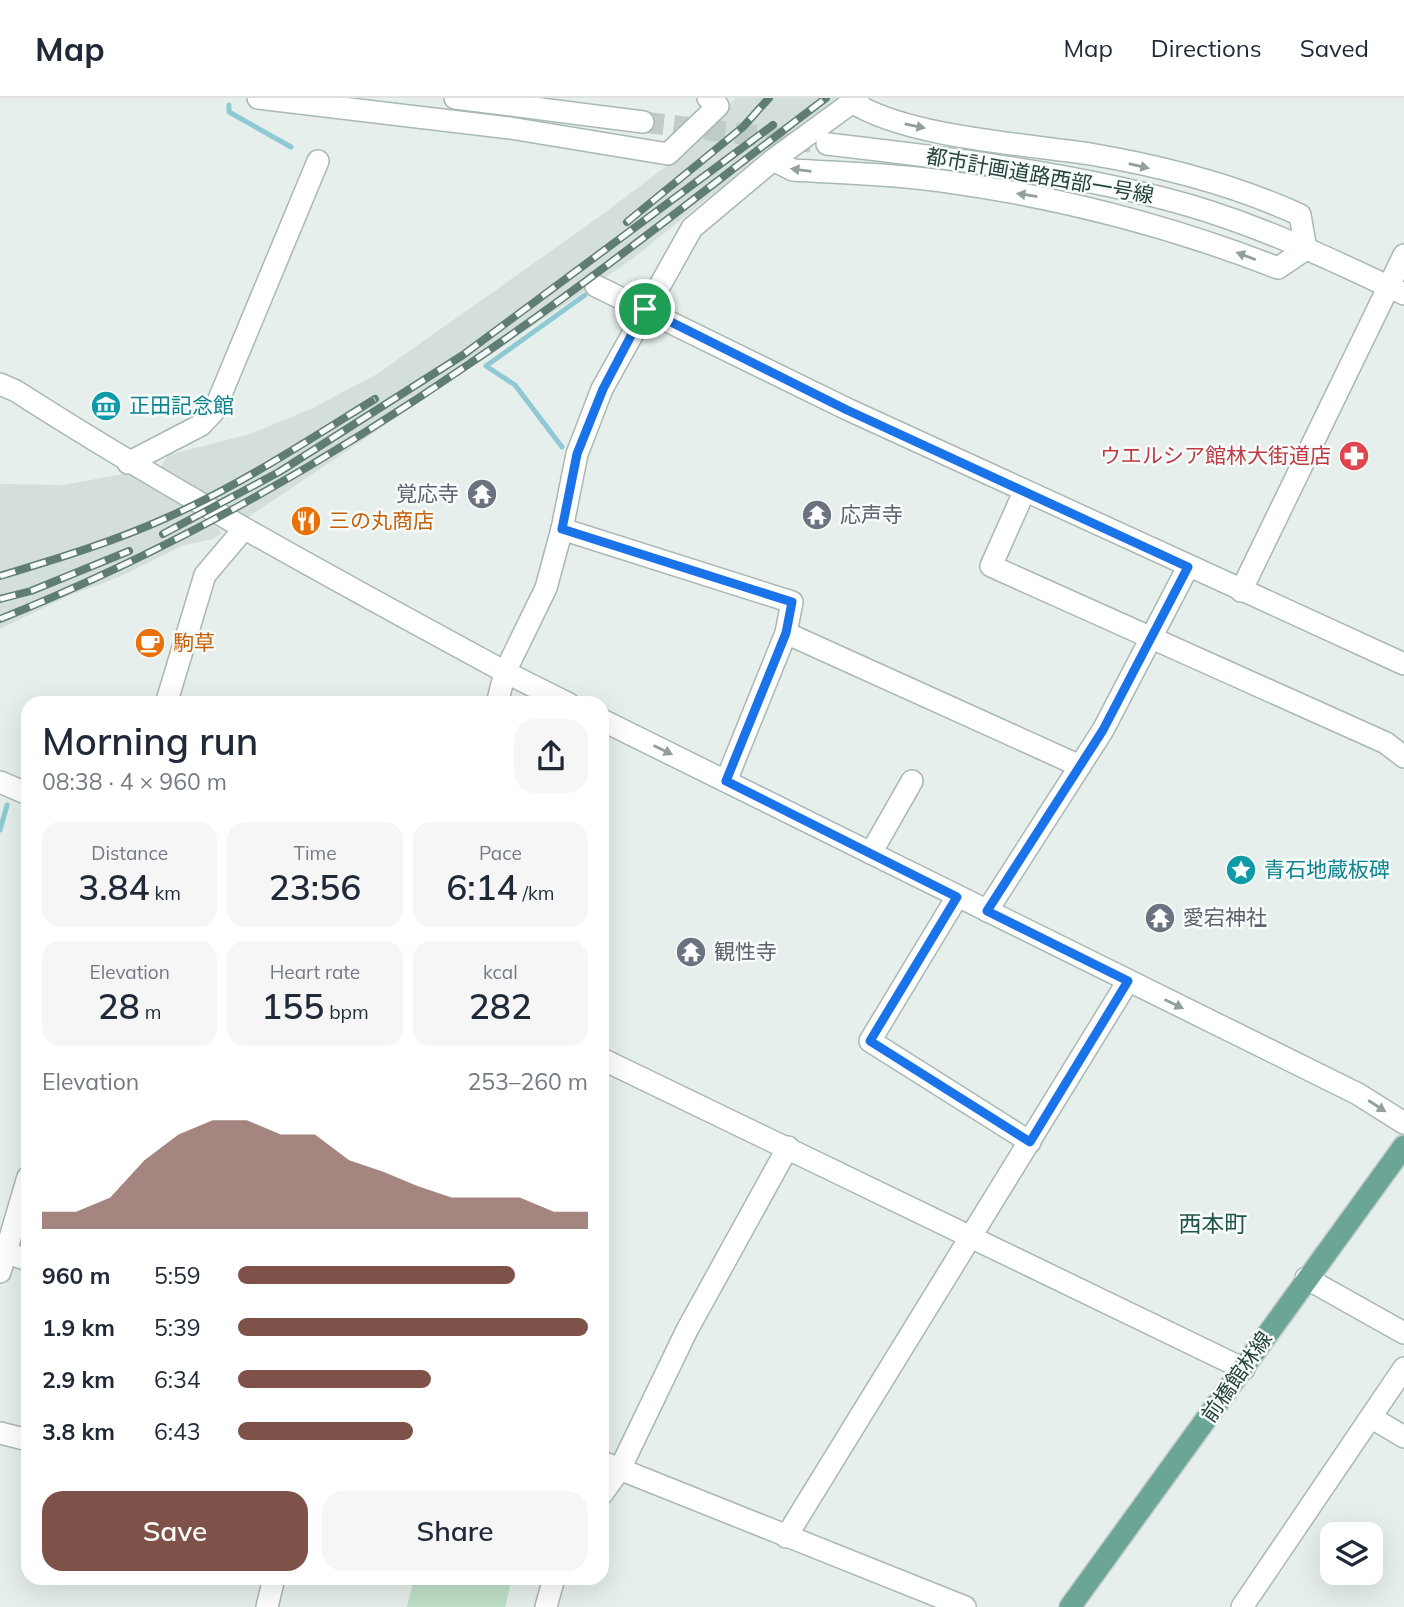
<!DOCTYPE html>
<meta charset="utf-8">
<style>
body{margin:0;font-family:Mulish,"Noto Sans JP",sans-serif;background:#f6f6f7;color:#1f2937;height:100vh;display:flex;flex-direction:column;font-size:26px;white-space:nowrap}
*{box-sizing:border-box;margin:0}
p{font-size:23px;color:#747a83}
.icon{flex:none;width:38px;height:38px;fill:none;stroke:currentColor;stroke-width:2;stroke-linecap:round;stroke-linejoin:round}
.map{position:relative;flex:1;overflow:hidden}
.panel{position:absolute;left:21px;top:598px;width:588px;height:889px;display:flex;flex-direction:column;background:#fff;border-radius:21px;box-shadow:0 7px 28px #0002}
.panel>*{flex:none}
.buttons{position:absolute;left:1320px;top:1424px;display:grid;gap:14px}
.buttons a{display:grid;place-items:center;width:63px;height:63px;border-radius:14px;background:#fff;box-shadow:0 7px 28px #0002;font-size:35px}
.pin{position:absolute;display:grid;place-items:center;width:60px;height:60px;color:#fff;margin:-30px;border:4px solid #fff;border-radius:50%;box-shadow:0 2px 7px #0007}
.round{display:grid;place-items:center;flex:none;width:74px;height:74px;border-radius:21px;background:#f6f6f7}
.overview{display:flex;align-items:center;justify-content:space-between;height:119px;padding:0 21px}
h1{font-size:38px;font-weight:600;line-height:52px}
.figures{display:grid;grid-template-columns:repeat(3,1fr);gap:10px;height:119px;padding:7px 21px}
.figures div{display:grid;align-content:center;border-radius:18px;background:#f6f6f7;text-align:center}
.figures b{font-size:35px;font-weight:600}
.figures small{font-size:19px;font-weight:400}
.figures p{font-size:19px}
.chart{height:196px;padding:14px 21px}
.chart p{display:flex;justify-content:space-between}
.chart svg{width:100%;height:126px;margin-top:7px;fill:#7f5249;opacity:.7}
.action{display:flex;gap:14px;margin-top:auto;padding:14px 21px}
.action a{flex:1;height:80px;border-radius:21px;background:#7f5249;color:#fff;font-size:28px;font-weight:600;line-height:80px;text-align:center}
.action a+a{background:#f6f6f7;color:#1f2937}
ul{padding:0 21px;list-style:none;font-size:23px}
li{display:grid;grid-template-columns:112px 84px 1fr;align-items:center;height:52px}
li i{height:18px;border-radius:9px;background:#7f5249}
header{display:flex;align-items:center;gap:42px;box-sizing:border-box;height:98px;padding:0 35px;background:#fff;border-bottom:2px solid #e0e1e3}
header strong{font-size:33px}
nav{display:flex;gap:38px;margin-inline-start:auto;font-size:24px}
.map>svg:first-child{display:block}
.built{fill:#d4dfda}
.green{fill:#bfe0c8}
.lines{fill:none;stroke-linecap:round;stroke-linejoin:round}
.stream{stroke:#8ec9d4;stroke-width:5}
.tertiary-tunnel{stroke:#bfccc8;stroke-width:21;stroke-dasharray:21 10;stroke-linecap:butt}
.minor-casing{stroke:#a8b8b2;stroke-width:24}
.tertiary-casing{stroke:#a8b8b2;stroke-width:24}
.primary-casing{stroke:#c2cac8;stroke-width:24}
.minor{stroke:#fff;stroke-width:21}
.tertiary{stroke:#fff;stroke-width:21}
.primary{stroke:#6aa596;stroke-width:21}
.rail-casing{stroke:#5f7d75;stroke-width:8}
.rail{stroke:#f7fbf9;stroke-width:5;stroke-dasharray:16;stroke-linecap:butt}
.oneway{fill:#92a09c}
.route-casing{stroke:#fff;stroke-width:14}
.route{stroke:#1a73e8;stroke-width:9}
.labels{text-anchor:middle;stroke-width:5;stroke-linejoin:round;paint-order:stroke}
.street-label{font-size:21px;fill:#24423a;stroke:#f7fbf9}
.culture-label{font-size:21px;fill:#0d838f;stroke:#f7fbf9;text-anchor:start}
.health-label{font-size:21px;fill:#be3a42;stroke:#f7fbf9;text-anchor:end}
.worship-label{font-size:21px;fill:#5b616d;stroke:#f7fbf9;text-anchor:start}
.food-label{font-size:21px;fill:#c56008;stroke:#f7fbf9;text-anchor:start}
.neighbourhood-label{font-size:23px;fill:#1f5548;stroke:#f7fbf9}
</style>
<header>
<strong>Map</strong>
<nav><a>Map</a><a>Directions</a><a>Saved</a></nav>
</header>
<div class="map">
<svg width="1404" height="1509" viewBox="0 0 1404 1509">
<rect width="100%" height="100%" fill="#e6efeb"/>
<g class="built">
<path d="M736,0H847L705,102L631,162L247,420L160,370L168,357L250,336L311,311L377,276L599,119L672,64Z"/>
<path d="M129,375L219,431L221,436L213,441L184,447L119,479L68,498L0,531V386L64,387Z"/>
</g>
<path class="green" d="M414,1480H512V1481L505,1509H407Z"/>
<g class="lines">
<g class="stream">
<path d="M229,7V14L291,49"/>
<path d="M562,349L515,287L486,268L585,197"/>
<path d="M0,732L7,707"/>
</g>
<path class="tertiary-tunnel" d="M643,24L811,44"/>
<g class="minor-casing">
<g id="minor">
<path d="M258,0L510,30L668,56L718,8L708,0"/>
<path d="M773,62L793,72C843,75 893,76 942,83C1059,99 1168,127 1278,170L1306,151L1300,117C1235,87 1161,68 1090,56C1024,46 906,39 852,4"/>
<path d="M596,188L847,311L1404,566"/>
<path d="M128,365L201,327L214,313L318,63"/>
<path d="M1024,394L991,468L1386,645L1404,659"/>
<path d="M562,431L792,504L786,535"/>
<path d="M1241,493L1404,157"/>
<path d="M505,574L569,606"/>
<path d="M166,606L205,477L243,432"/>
<path d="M602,622L1358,996L1404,1025"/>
<path d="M726,683L786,535L1080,668"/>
<path d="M871,755L912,683"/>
<path d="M957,799L870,943L1030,1044"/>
<path d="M987,813L1103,632L1188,469"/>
<path d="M0,1153L28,1162"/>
<path d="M0,1174L28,1079"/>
<path d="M1306,1180L1404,1235"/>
<path d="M1372,1320L1404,1339"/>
<path d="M0,1335L28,1342"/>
<path d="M602,1364L965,1509"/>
<path d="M602,1396L620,1371L687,1232L788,1049"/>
<path d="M786,1439L1128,883"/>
<path d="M546,1509L554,1480"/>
<path d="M1242,1509L1404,1270"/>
</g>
</g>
<g class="tertiary-casing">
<g id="tertiary">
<path d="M455,0L643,24"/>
<path d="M827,46C939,59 1052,72 1162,100C1246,121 1327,159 1404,196"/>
<path d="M0,286L16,293C175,395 339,484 505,574"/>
<path d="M497,606L505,574L546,490L562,431L577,356L602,291L692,130L773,62L858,0"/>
<path d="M0,684L28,696"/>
<path d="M602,961L1244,1271"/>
<path d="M267,1509L274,1480"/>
</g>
</g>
<g class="primary-casing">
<path id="primary" d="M1070,1509L1404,1048"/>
</g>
<use href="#minor" class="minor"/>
<use href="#tertiary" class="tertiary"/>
<use href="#primary" class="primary"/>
<g class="rail-casing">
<g id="rail">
<path d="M627,124L743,29L769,0"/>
<path d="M163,436L279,374L463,257L773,27"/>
<path d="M0,478C56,461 113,444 166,420C239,388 307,343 375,301"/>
<path d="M0,501L31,493L129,453"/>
<path d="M0,521C165,455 322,367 469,266C592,183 708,89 826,0"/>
</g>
</g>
<use href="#rail" class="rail"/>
</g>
<defs><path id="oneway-solid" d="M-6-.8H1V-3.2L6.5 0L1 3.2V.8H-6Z" transform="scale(1.75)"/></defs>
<g class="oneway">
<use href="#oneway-solid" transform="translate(915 28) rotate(12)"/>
<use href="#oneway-solid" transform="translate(1139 68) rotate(13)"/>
<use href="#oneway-solid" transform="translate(801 72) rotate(-173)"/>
<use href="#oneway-solid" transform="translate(1027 97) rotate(-171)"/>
<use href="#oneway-solid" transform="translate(1246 158) rotate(-159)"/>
<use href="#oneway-solid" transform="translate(663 652) rotate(26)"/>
<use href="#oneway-solid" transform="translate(1174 906) rotate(26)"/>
<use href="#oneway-solid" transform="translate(1377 1008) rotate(33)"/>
</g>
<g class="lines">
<g class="route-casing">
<path id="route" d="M645,211L847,312L1188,469L1103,632L987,813L1128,883L1030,1044L870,943L957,799L726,683L786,535L792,504L562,431L577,356L603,291Z"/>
</g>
<use href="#route" class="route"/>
</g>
<defs>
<g id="museum-disc" transform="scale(1.575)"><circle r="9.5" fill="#0f9aa8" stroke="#f7fbf9"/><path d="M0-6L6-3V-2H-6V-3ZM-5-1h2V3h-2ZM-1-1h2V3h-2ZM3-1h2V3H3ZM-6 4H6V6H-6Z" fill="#fff"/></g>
<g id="pharmacy-disc" transform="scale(1.575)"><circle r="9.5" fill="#e0444e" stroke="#f7fbf9"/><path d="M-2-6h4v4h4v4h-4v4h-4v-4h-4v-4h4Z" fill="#fff"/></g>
<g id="temple-disc" transform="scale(1.575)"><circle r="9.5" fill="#6b7280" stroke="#f7fbf9"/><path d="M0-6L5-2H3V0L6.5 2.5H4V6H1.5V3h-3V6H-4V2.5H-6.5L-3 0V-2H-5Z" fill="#fff"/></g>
<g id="restaurant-disc" transform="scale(1.575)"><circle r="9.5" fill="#e8710a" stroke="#f7fbf9"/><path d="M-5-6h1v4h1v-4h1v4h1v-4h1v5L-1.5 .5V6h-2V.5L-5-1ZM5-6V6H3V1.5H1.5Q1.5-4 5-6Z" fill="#fff"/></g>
<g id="cafe-disc" transform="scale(1.575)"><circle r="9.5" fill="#e8710a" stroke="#f7fbf9"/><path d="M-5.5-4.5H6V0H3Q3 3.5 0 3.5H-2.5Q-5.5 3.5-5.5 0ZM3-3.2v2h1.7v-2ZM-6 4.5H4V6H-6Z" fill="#fff"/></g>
<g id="sight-disc" transform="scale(1.575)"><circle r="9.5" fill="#0f9aa8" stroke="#f7fbf9"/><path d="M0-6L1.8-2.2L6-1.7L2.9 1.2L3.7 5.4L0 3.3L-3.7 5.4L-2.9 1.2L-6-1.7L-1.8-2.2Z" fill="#fff"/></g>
</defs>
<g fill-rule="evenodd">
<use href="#museum-disc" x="106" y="308"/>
<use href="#pharmacy-disc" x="1354" y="358"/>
<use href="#temple-disc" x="482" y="396"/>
<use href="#temple-disc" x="817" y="417"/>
<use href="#restaurant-disc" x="306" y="423"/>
<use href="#cafe-disc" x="150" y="545"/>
<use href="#sight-disc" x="1241" y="772"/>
<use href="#temple-disc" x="1160" y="820"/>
<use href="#temple-disc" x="691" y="854"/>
</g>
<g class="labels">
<g class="street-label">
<text transform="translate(1040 78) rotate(10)" y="7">都市計画道路西部一号線</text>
<text transform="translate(1237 1279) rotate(-55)" y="7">前橋館林線</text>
</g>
<g class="culture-label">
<text x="129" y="315">正田記念館</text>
<text x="1264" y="779">青石地蔵板碑</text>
</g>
<g class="health-label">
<text x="1331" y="365">ウエルシア館林大街道店</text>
</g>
<g class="worship-label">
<text x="459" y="403" text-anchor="end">覚応寺</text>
<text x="840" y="424">応声寺</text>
<text x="1183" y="827">愛宕神社</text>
<text x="714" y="861">観性寺</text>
</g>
<g class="food-label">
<text x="329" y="430">三の丸商店</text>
<text x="173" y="552">駒草</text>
</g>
<g class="neighbourhood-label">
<text x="1213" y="1134">西本町</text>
</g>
</g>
</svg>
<div class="buttons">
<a><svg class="icon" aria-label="layers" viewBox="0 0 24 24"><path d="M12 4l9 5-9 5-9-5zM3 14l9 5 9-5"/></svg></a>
</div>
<div class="pin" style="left:645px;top:211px;background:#1e9e55"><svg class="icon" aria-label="arrive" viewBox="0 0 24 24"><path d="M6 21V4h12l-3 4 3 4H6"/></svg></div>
<section class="panel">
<div class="overview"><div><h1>Morning run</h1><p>08:38 · 4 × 960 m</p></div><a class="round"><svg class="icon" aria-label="share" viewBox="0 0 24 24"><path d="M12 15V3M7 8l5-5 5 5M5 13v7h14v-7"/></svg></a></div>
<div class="figures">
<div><p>Distance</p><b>3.84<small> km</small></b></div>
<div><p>Time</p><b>23:56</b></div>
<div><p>Pace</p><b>6:14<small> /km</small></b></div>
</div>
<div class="figures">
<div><p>Elevation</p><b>28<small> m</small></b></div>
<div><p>Heart rate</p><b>155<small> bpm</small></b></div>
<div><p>kcal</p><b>282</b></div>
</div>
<div class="chart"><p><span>Elevation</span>253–260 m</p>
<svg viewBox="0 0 160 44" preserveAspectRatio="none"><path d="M0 44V38L10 38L20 33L30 20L40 11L50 6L60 6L70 11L80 11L90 20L100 24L110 29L120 33L130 33L140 33L150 38L160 38V44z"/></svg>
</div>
<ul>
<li><b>960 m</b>5:59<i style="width:79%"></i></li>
<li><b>1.9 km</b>5:39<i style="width:100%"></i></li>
<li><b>2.9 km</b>6:34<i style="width:55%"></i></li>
<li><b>3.8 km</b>6:43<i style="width:50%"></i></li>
</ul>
<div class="action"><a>Save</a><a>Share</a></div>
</section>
</div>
